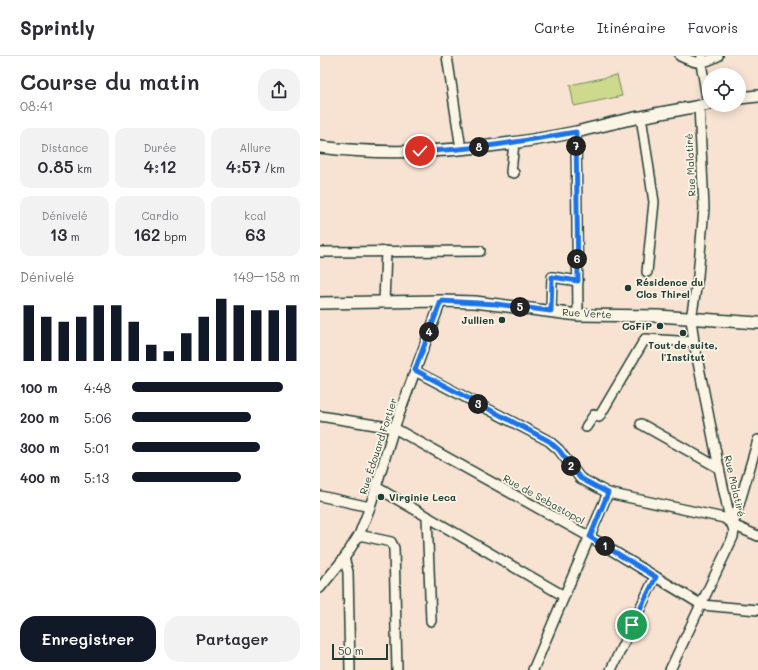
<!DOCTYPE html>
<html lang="fr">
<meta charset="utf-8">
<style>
body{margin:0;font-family:Mali,sans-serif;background:#f2f2f3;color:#2b2b33;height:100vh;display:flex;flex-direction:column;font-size:15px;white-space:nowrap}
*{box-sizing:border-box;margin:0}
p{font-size:13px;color:#7c7c81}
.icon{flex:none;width:22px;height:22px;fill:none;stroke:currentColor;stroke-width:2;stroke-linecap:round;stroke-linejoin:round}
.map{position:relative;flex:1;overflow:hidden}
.details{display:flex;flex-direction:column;background:#fff;width:320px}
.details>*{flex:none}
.fabs{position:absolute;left:382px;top:12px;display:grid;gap:8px}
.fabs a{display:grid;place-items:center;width:44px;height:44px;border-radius:50%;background:#fff;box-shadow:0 2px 10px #0003;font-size:20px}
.scale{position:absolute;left:12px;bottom:10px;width:56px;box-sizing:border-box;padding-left:4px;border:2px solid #1f3d34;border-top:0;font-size:11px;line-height:14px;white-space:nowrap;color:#1f3d34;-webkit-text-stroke:3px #fcf5e5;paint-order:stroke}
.pin{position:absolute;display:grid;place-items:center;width:34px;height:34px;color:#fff;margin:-17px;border:2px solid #fff;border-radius:50%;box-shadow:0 1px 4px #0007}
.km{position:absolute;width:20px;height:20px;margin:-10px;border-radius:50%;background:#222;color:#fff;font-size:11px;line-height:20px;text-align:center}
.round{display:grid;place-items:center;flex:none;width:42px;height:42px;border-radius:16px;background:#f2f2f3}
.head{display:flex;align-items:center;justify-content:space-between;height:68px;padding:0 20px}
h1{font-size:22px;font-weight:600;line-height:30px}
.stats{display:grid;grid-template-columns:repeat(3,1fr);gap:6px;height:68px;padding:4px 20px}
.stats div{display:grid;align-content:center;border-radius:10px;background:#f2f2f3;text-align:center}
.stats b{font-size:17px;font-weight:600}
.stats small{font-size:11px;font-weight:400}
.stats p{font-size:11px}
.chart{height:112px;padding:8px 20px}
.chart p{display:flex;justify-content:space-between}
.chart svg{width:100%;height:72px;margin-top:4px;stroke:#111827;stroke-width:6}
.action{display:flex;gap:8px;margin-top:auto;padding:8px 20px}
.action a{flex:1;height:46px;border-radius:16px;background:#111827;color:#fff;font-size:16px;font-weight:600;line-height:46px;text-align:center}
.action a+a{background:#f2f2f3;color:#2b2b33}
ul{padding:0 20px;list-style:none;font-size:13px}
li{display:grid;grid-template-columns:64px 48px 1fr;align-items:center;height:30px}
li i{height:10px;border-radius:5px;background:#111827}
header{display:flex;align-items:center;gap:24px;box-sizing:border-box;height:56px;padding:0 20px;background:#fff;border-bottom:1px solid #e1e1e2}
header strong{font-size:19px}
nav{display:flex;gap:22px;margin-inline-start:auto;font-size:14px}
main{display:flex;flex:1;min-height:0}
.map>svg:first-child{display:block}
.green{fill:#cdd98c;stroke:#768b60}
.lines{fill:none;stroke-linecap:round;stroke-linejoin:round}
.minor-casing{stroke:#1f3d34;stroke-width:12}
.tertiary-casing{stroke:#1f3d34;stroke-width:14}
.minor{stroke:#fcf5e5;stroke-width:9}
.tertiary{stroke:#fcf5e5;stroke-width:11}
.route-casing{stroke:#fff;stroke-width:8}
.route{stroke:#1a73e8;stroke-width:5}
.poi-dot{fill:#1f3d34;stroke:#fcf5e5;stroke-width:1.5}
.labels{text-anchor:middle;stroke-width:3.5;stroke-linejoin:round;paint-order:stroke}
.street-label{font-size:10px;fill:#1f3d34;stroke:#fcf5e5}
.poi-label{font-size:10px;font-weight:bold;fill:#1f3d34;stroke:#fcf5e5;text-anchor:start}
</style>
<header>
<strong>Sprintly</strong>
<nav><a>Carte</a><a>Itinéraire</a><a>Favoris</a></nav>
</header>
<main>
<section class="details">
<div class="head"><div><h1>Course du matin</h1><p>08:41</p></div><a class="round"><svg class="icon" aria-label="share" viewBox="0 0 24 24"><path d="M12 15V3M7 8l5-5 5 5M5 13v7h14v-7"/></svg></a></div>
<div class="stats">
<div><p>Distance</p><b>0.85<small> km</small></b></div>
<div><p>Durée</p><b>4:12</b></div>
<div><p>Allure</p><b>4:57<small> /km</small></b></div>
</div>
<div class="stats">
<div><p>Dénivelé</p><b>13<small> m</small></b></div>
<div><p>Cardio</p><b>162<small> bpm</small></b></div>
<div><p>kcal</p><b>63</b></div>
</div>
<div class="chart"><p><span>Dénivelé</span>149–158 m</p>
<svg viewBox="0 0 160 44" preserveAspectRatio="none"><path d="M5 44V10M15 44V17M25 44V20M35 44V17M45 44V10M55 44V10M65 44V20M75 44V34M85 44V38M95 44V27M105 44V17M115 44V6M125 44V10M135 44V13M145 44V13M155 44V10"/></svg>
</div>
<ul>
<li><b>100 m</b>4:48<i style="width:90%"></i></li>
<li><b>200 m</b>5:06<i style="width:71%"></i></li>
<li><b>300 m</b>5:01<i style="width:76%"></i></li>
<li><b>400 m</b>5:13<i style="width:65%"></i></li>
</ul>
<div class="action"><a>Enregistrer</a><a>Partager</a></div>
</section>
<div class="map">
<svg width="438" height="614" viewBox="0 0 438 614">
<rect width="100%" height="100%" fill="#f8e2d2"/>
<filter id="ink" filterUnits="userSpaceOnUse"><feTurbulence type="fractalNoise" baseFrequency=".025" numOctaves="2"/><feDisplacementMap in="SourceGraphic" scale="8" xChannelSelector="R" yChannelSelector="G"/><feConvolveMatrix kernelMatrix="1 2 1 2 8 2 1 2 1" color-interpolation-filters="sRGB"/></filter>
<g filter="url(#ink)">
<path class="green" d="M297,19L302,40L254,50L250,29Z"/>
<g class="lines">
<g class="minor-casing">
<g id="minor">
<path d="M127,0L141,93"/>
<path d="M360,0C377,8 381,9 398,0"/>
<path d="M382,0L381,7L388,48"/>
<path d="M321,61L334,146L327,216"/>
<path d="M256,76L258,259"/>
<path d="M194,87L191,116L194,117"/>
<path d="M0,196L160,195"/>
<path d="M64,246L66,195"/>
<path d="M231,255L232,221L258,225"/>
<path d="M95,315L229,385L239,394L260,422L288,437L404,462L413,469L438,480"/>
<path d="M0,360L74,372L270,481L382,549L438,554"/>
<path d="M321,368L399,412"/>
<path d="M266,371L274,359L279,361L325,283L374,286"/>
<path d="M56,431L244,540"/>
<path d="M0,440L50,451"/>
<path d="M107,460L111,565"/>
<path d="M413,469L438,384"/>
<path d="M39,479L71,486L74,492L77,614"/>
<path d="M24,502L28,516L30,614"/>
<path d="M0,532L25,501L39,479L50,451L73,375L121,245"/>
<path d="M213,614L288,437"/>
<path d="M291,614L335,521"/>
<path d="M350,614L413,481L414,475L408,454L399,412L374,286L371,263L378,220L384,152L379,50"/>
</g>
</g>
<g class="tertiary-casing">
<g id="tertiary">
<path d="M419,42L438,40"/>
<path d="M0,91C85,102 172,93 256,76C277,71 299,65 321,61C343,56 366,53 389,48"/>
<path d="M0,247L121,245L155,246L258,259L338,260L438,267"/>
</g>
</g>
<use href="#minor" class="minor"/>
<use href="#tertiary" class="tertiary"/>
</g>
</g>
<g class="lines" filter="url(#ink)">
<g class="route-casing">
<path id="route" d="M100,95C153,94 204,85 256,76L258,225L232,221L231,255L176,248L121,245L95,314L229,385L239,394L260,422L288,437L270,481L336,521L312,569"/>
</g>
<use href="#route" class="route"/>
</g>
<g class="poi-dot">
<circle cx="308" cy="232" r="4"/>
<circle cx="182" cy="264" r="4"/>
<circle cx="340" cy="270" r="4"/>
<circle cx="363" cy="277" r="4"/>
<circle cx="61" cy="441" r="4"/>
</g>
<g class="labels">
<g class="street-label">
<text transform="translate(370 109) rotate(-93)" y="4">Rue Malatiré</text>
<text transform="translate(267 257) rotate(3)" y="4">Rue Verte</text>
<text transform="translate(58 390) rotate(-72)" y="4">Rue Édouard Fortier</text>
<text transform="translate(415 430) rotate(77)" y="4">Rue Malatiré</text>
<text transform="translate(224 443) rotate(29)" y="4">Rue de Sebastopol</text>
</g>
<g class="poi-label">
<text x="316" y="230">Résidence du<tspan x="316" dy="12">Clos Thirel</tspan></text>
<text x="174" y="268" text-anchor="end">Jullien</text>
<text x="332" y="274" text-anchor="end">CoFiP</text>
<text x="363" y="293" text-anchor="middle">Tout de suite,<tspan x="363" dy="12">l'Institut</tspan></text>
<text x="69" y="445">Virginie Leca</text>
</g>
</g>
</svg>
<div class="fabs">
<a><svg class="icon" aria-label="locate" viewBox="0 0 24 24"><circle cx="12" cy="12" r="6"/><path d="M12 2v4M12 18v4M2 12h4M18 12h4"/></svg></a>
</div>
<div class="scale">50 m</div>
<div class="pin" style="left:312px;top:569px;background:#1e9e55"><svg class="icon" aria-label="arrive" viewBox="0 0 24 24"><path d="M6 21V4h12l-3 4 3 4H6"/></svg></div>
<div class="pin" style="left:100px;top:95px;background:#d93025"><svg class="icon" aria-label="check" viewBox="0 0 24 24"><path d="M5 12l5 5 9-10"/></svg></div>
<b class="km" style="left:285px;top:490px">1</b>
<b class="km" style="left:251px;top:410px">2</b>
<b class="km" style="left:158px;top:348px">3</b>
<b class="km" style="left:109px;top:276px">4</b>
<b class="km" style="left:200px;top:251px">5</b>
<b class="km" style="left:257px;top:203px">6</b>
<b class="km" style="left:256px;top:90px">7</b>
<b class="km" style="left:159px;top:91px">8</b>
</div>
</main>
